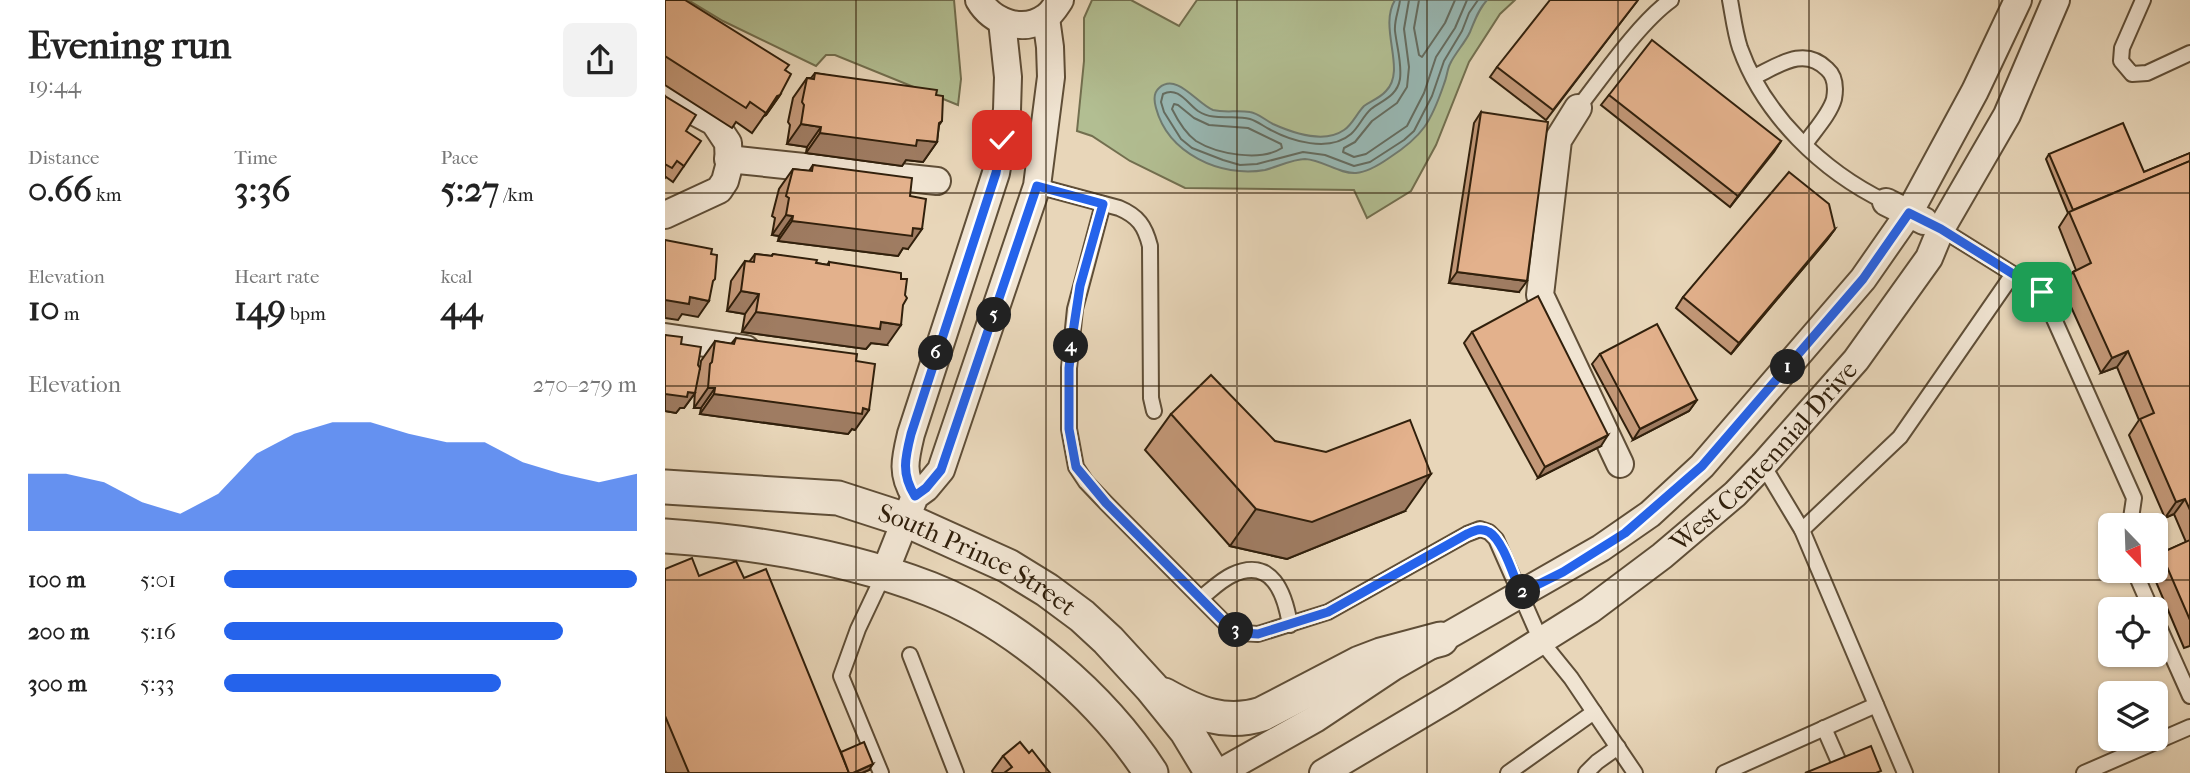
<!DOCTYPE html>
<meta charset="utf-8">
<style>
body{margin:0;font-family:"IM FELL French Canon",serif;background:#f2f2f2;color:#222;height:100vh;display:flex;flex-direction:column;font-size:26px;white-space:nowrap}
*{box-sizing:border-box;margin:0}
p{font-size:23px;color:#767676}
.icon{flex:none;width:38px;height:38px;fill:none;stroke:currentColor;stroke-width:2;stroke-linecap:round;stroke-linejoin:round}
.map{position:relative;flex:1;overflow:hidden}
.panel{display:flex;flex-direction:column;background:#fff;width:665px}
.panel>*{flex:none}
.needle{width:46px;rotate:157deg}
.fabs{position:absolute;left:1433px;top:513px;display:grid;gap:14px}
.fabs a{display:grid;place-items:center;width:70px;height:70px;border-radius:10px;background:#fff;box-shadow:0 2px 5px #0004;font-size:35px}
.pin{position:absolute;display:grid;place-items:center;width:60px;height:60px;color:#fff;margin:-30px;border-radius:14px;box-shadow:0 4px 10px #0006}
.km{position:absolute;width:35px;height:35px;margin:-18px;border-radius:50%;background:#222;color:#fff;font-size:19px;line-height:35px;text-align:center}
.round{display:grid;place-items:center;flex:none;width:74px;height:74px;border-radius:10px;background:#f2f2f2}
.headline{display:flex;align-items:center;justify-content:space-between;height:119px;padding:0 28px}
h1{font-size:38px;font-weight:800;line-height:52px}
.figures{display:grid;grid-template-columns:repeat(3,1fr);gap:10px;height:119px;padding:7px 28px}
.figures div{display:grid;align-content:center}
.figures b{font-size:35px;font-weight:800}
.figures small{font-size:19px;font-weight:400}
.figures p{font-size:19px}
.chart{height:196px;padding:14px 28px}
.chart p{display:flex;justify-content:space-between}
.chart svg{width:100%;height:126px;margin-top:7px;fill:#2563eb;opacity:.7}
ul{padding:0 28px;list-style:none;font-size:23px}
li{display:grid;grid-template-columns:112px 84px 1fr;align-items:center;height:52px}
li i{height:18px;border-radius:9px;background:#2563eb}
main{display:flex;flex:1;min-height:0}
.map>svg:first-child{display:block}
.green{fill:#b2be92;stroke:#726f4f;stroke-width:2}
.water{fill:#98b8b4;stroke:#6f7b71;stroke-width:2}
.lines{fill:none;stroke-linecap:round;stroke-linejoin:round}
.shore{stroke:#646c60;stroke-width:2}
.service-casing{stroke:#5f4e37;stroke-width:18}
.minor-casing{stroke:#5f4e37;stroke-width:30}
.tertiary-casing{stroke:#5f4e37;stroke-width:37}
.service{stroke:#f0e4d2;stroke-width:14}
.minor{stroke:#f0e4d2;stroke-width:26}
.tertiary{stroke:#f0e4d2;stroke-width:33}
.wall{fill:#c39878;stroke:#31200c;stroke-width:2}
.shaded-wall{fill:#9f7c62;stroke:#31200c;stroke-width:2}
.building{fill:#e3b18c;stroke:#31200c;stroke-width:2}
.route-casing{stroke:#fff;stroke-width:14}
.route{stroke:#2563eb;stroke-width:9}
.grid{fill:none;stroke:#31200c;stroke-width:2;stroke-opacity:0.55}
.labels{text-anchor:middle;stroke-width:5;stroke-linejoin:round;paint-order:stroke}
.street-label{font-size:26px;fill:#31200c;stroke:#f0e4d2}
</style>
<main>
<section class="panel">
<div class="headline"><div><h1>Evening run</h1><p>19:44</p></div><a class="round"><svg class="icon" aria-label="share" viewBox="0 0 24 24"><path d="M12 15V3M7 8l5-5 5 5M5 13v7h14v-7"/></svg></a></div>
<div class="figures">
<div><p>Distance</p><b>0.66<small> km</small></b></div>
<div><p>Time</p><b>3:36</b></div>
<div><p>Pace</p><b>5:27<small> /km</small></b></div>
</div>
<div class="figures">
<div><p>Elevation</p><b>10<small> m</small></b></div>
<div><p>Heart rate</p><b>149<small> bpm</small></b></div>
<div><p>kcal</p><b>44</b></div>
</div>
<div class="chart"><p><span>Elevation</span>270–279 m</p>
<svg viewBox="0 0 160 44" preserveAspectRatio="none"><path d="M0 44V24L10 24L20 27L30 34L40 38L50 31L60 17L70 10L80 6L90 6L100 10L110 13L120 13L130 20L140 24L150 27L160 24V44z"/></svg>
</div>
<ul>
<li><b>100 m</b>5:01<i style="width:100%"></i></li>
<li><b>200 m</b>5:16<i style="width:82%"></i></li>
<li><b>300 m</b>5:33<i style="width:67%"></i></li>
</ul>
</section>
<div class="map">
<svg width="1525" height="773" viewBox="0 0 1525 773">
<rect width="100%" height="100%" fill="#e8d6b9"/>
<filter id="stains"><feTurbulence type="fractalNoise" baseFrequency=".00286" numOctaves="4"/><feColorMatrix values="0 0 0 0 .2 0 0 0 0 .09 0 0 0 0 .02 0 0 0 .5 -.17"/></filter>
<radialGradient id="worn" r=".72"><stop offset=".6" stop-color="#630" stop-opacity="0"/><stop offset="1" stop-color="#630" stop-opacity=".3"/></radialGradient>
<g class="green">
<path d="M23,0H289L296,79L293,105L170,55H161L151,66L58,21Z"/>
<path d="M427,0H466L514,26L532,0H850L835,14L804,62L771,145L746,191L702,218L689,190L520,188L465,161L427,136L412,131L419,61V18Z"/>
</g>
<path class="water" d="M730,0H822C813,10 810,20 805,32C800,43 790,53 785,64C782,70 782,77 779,84C766,122 758,136 724,158C714,165 703,172 691,173C674,174 658,160 640,159C628,159 612,167 600,170C555,178 503,153 491,108C489,101 488,93 494,88C512,72 532,104 548,110C560,113 572,110 585,112C593,113 600,120 608,124C628,133 659,144 679,130C687,125 692,113 699,106C706,101 715,98 721,91C742,70 713,28 730,0Z"/>
<g class="lines">
<g class="shore">
<path d="M735,0C734,10 729,20 730,31C732,48 737,63 735,79C732,96 718,100 706,109C698,116 694,127 686,134C664,153 626,141 604,129C598,126 592,121 585,119C568,114 550,122 533,111C522,103 513,86 498,94L496,102L499,112L516,139L527,148L558,160L575,165L592,164L638,152L660,155L689,166L705,162L739,140L749,131L767,96L779,61L797,31L804,13L813,0"/>
<path d="M744,0L739,29L744,67L742,87L732,103L707,121L690,142L679,148L678,152L689,157L701,154L742,126L759,93L771,57L790,28L802,0"/>
<path d="M754,0L749,28L754,55L757,57L780,23L790,0"/>
<path d="M509,104L513,105L529,118L544,125L583,128L616,144L617,148C595,162 552,154 531,141C520,133 513,121 507,109Z"/>
</g>
<g class="service-casing">
<g id="service">
<path d="M1065,0C1068,16 1070,33 1075,48C1099,115 1157,171 1221,202"/>
<path d="M1478,0L1457,48L1456,61L1467,74L1482,73L1525,53"/>
<path d="M1089,77C1114,65 1139,46 1162,69C1170,76 1171,88 1169,99C1165,114 1149,131 1140,144"/>
<path d="M913,108C938,76 974,23 1006,0"/>
<path d="M372,186L454,208C473,216 480,226 485,246L486,398L489,411"/>
<path d="M438,204L410,309L404,368V429L411,467L421,482L441,503L563,626L576,633L593,634L663,612L802,534L815,529L824,532L831,539L876,641L906,678L970,773"/>
<path d="M1276,229L1377,292L1469,498L1465,525"/>
<path d="M1098,465L1137,530L1240,773"/>
<path d="M1137,530L1235,437L1348,274"/>
<path d="M1469,570L1486,609"/>
<path d="M536,598C546,590 556,580 567,575C607,556 620,594 625,625"/>
<path d="M1491,620L1525,696"/>
<path d="M245,655L291,773"/>
<path d="M1159,728L1177,769"/>
<path d="M216,773L176,676L193,629L219,574"/>
<path d="M843,773L929,712"/>
<path d="M921,773L932,762L953,747"/>
<path d="M1059,773L1211,705"/>
<path d="M1419,773L1525,727"/>
</g>
</g>
<g class="minor-casing">
<g id="minor">
<path d="M314,0C327,22 358,34 381,17C387,13 391,6 395,0"/>
<path d="M0,96L49,122L63,143L64,166L60,181L54,190L0,215"/>
<path d="M913,108L893,140L875,295L955,464"/>
<path d="M63,159L272,181"/>
<path d="M1221,202L1259,221"/>
<path d="M0,337L81,349"/>
<path d="M250,496C236,474 240,459 246,434L331,173L342,110L343,77L337,21"/>
<path d="M219,574L250,496L261,488L276,470L372,186L386,77L385,47L381,18"/>
<path d="M554,773L650,719L728,667L936,548L985,514L1037,466L1198,279L1244,213L1310,91L1353,0"/>
<path id="s1" d="M658,773L786,697L925,610L997,556L1070,494L1098,465L1191,360L1264,258L1276,229L1342,115L1391,0"/>
</g>
</g>
<g class="tertiary-casing">
<g id="tertiary">
<path id="s2" d="M0,487L173,498L241,520L343,566L382,590L417,616L443,640L487,688L521,730L547,773"/>
<path d="M0,536C90,542 180,556 265,589C350,622 437,697 486,773"/>
<path d="M499,695C531,713 560,726 597,714L695,663L716,655L776,639"/>
</g>
</g>
<use href="#service" class="service"/>
<use href="#minor" class="minor"/>
<use href="#tertiary" class="tertiary"/>
</g>
<g class="wall">
<path d="M0,0L120,70L115,95L101,115L99,116L87,133L71,122L67,128L0,85Z"/>
<path d="M973,0L881,120L825,77L832,67Z"/>
<path d="M150,73L271,95L274,125L272,142L258,162L241,160L237,166L141,153L142,147L122,144L125,125L123,122L128,98L142,78H146Z"/>
<path d="M944,95L1116,141L1065,207L936,105Z"/>
<path d="M0,96L21,131L19,166L8,182L1,177L0,178Z"/>
<path d="M816,112L854,292L784,283L809,123Z"/>
<path d="M1525,153V646L1519,648L1486,570H1491V560L1496,553L1521,542L1509,514L1500,518L1464,435L1474,420L1452,367L1436,373L1397,287L1408,272L1411,270L1394,227L1403,213L1381,159L1384,154L1479,172Z"/>
<path d="M148,165L245,196L243,249L238,248L233,256L113,241L114,236L107,235L110,218L107,216L114,189L128,169L144,171Z"/>
<path d="M1170,229L1162,240L1066,354L1011,308L1018,297Z"/>
<path d="M90,254L106,256L108,254L162,265L164,262L222,345L206,343L201,349L77,332L80,314L62,311L66,281L80,261L84,262Z"/>
<path d="M807,332L936,446L873,478L799,343Z"/>
<path d="M0,335L16,344L35,368L36,361L50,341L66,344L71,338L190,430L187,429L183,434L35,414L36,408H29L30,390V393L19,408H15L11,413L0,411Z"/>
<path d="M935,354L1032,400L1024,411L968,440L927,364Z"/>
<path d="M506,414L610,441L740,511L622,559L565,546L480,450Z"/>
<path d="M0,569L34,576L79,578L176,752L204,770L197,773H1L0,770Z"/>
<path d="M364,753L385,773H328L327,771L338,756Z"/>
</g>
<g class="shaded-wall">
<path d="M115,95L101,115L99,116L112,96Z"/>
<path d="M277,121L263,141L272,142L258,162L241,160L237,166L141,153L155,133L252,140Z"/>
<path d="M136,124L156,127L142,147L122,144Z"/>
<path d="M1116,141L1109,152L1065,207L1073,196Z"/>
<path d="M121,215L128,216L114,236L107,235Z"/>
<path d="M127,221L248,228L257,229L243,249L238,248L233,256L113,241Z"/>
<path d="M1170,229L1162,240L1066,354L1074,343Z"/>
<path d="M792,272L862,281L854,292L784,283Z"/>
<path d="M76,291L94,294L80,314L62,311Z"/>
<path d="M25,297L44,301L33,317L17,314L13,320L0,318V300Z"/>
<path d="M91,312L216,322L236,325L222,345L206,343L201,349L77,332Z"/>
<path d="M1463,351L1452,367L1436,373L1447,358Z"/>
<path d="M43,388H50L36,408H29Z"/>
<path d="M23,392L30,393L19,408H15L11,413L0,411V394Z"/>
<path d="M49,394L198,408L204,410L190,430L187,429L183,434L35,414Z"/>
<path d="M1032,400L1024,411L968,440L975,429Z"/>
<path d="M943,435L936,446L873,478L880,467Z"/>
<path d="M766,474L740,511L622,559L565,546L591,509Z"/>
<path d="M1520,499L1509,514L1500,518L1511,502Z"/>
<path d="M208,764L204,770L197,773H188Z"/>
</g>
<g class="building">
<path d="M0,0H20L124,65L120,70L126,74L115,95L112,96L101,113L85,102L81,108L0,56Z"/>
<path d="M885,0H973L888,110L832,67Z"/>
<path d="M987,40L1116,141L1073,196L944,95Z"/>
<path d="M150,73L272,90L271,95L278,96L277,121L274,123L272,142L252,140L251,146L155,133L156,127L136,124L139,105L137,102L142,78L149,79Z"/>
<path d="M0,96L31,115L21,131L36,141L19,166L12,161L7,168L0,164Z"/>
<path d="M816,112L883,122L862,281L792,272Z"/>
<path d="M1458,123L1479,172L1525,153V161L1408,210L1384,154Z"/>
<path d="M1525,161V510L1520,499L1511,502L1475,419L1489,413L1463,351L1447,358L1408,272L1426,263L1404,212Z"/>
<path d="M148,165L247,178L245,196L261,199L257,229L248,228L247,236L127,221L128,216L121,215L124,198L121,196L128,169L147,171Z"/>
<path d="M1124,172L1164,204L1170,229L1074,343L1018,297Z"/>
<path d="M0,240L47,249L46,254L52,255L50,279L48,281L44,301L25,297L24,304L0,300Z"/>
<path d="M90,254L107,256L108,254L152,260L151,263L164,265V262L236,273V279H242L240,295L242,298L238,305L236,325L216,322L215,329L91,312L94,294L76,291L80,261L89,262Z"/>
<path d="M873,296L943,435L880,467L807,332Z"/>
<path d="M992,324L1032,400L975,429L935,354Z"/>
<path d="M0,335L17,337L16,344L36,347L33,365L35,368L30,393L23,392L22,397L0,394Z"/>
<path d="M71,338L192,354L191,361L210,364L204,410L198,408L197,414L49,394L50,388H43L45,364L47,362L50,341L69,344Z"/>
<path d="M546,375L610,441L661,452L745,420L766,474L647,522L591,509L506,414Z"/>
<path d="M1525,540V620L1496,553Z"/>
<path d="M27,558L34,576L71,561L79,578L101,569L184,773H24L0,716V569Z"/>
<path d="M199,742L208,764L188,773H184L176,752Z"/>
<path d="M355,742L364,753L367,750L385,773H339L347,767L338,756Z"/>
<path d="M1206,746L1216,771L1211,773H1140Z"/>
</g>
<g class="lines">
<g class="route-casing">
<path id="route" d="M337,140L331,173L246,434C240,458 236,474 250,496L261,488L276,470L372,186L438,204L415,286L408,332L404,368V429L411,467L441,503L563,626L576,633L593,634L663,612L802,534C809,531 816,527 824,532C838,540 849,578 856,593L898,572L960,533L1037,466L1198,279L1244,213L1276,229L1377,292"/>
</g>
<use href="#route" class="route"/>
</g>
<path class="grid" d="M191,0V773M381,0V773M572,0V773M762,0V773M953,0V773M1144,0V773M1334,0V773M0,193H1525M0,386H1525M0,580H1525"/>
<g class="labels">
<g class="street-label">
<text dy="9" stroke="none"><textPath href="#s1" startOffset="546">West Centennial Drive</textPath></text>
<text dy="9" stroke="none"><textPath href="#s2" startOffset="326">South Prince Street</textPath></text>
</g>
</g>
<rect width="100%" height="100%" filter="url(#stains)"/>
<rect width="100%" height="100%" fill="url(#worn)"/>
</svg>
<div class="fabs">
<a><svg class="needle" viewBox="-14 -14 28 28"><path d="M0-13l5 13h-10z" fill="#e53935"/><path d="M0 13l5-13h-10z" fill="#767676"/></svg></a>
<a><svg class="icon" aria-label="locate" viewBox="0 0 24 24"><circle cx="12" cy="12" r="6"/><path d="M12 2v4M12 18v4M2 12h4M18 12h4"/></svg></a>
<a><svg class="icon" aria-label="layers" viewBox="0 0 24 24"><path d="M12 4l9 5-9 5-9-5zM3 14l9 5 9-5"/></svg></a>
</div>
<div class="pin" style="left:1377px;top:292px;background:#1e9e55"><svg class="icon" aria-label="arrive" viewBox="0 0 24 24"><path d="M6 21V4h12l-3 4 3 4H6"/></svg></div>
<div class="pin" style="left:337px;top:140px;background:#d93025"><svg class="icon" aria-label="check" viewBox="0 0 24 24"><path d="M5 12l5 5 9-10"/></svg></div>
<b class="km" style="left:1123px;top:367px">1</b>
<b class="km" style="left:858px;top:592px">2</b>
<b class="km" style="left:571px;top:630px">3</b>
<b class="km" style="left:406px;top:346px">4</b>
<b class="km" style="left:329px;top:315px">5</b>
<b class="km" style="left:271px;top:353px">6</b>
</div>
</main>
